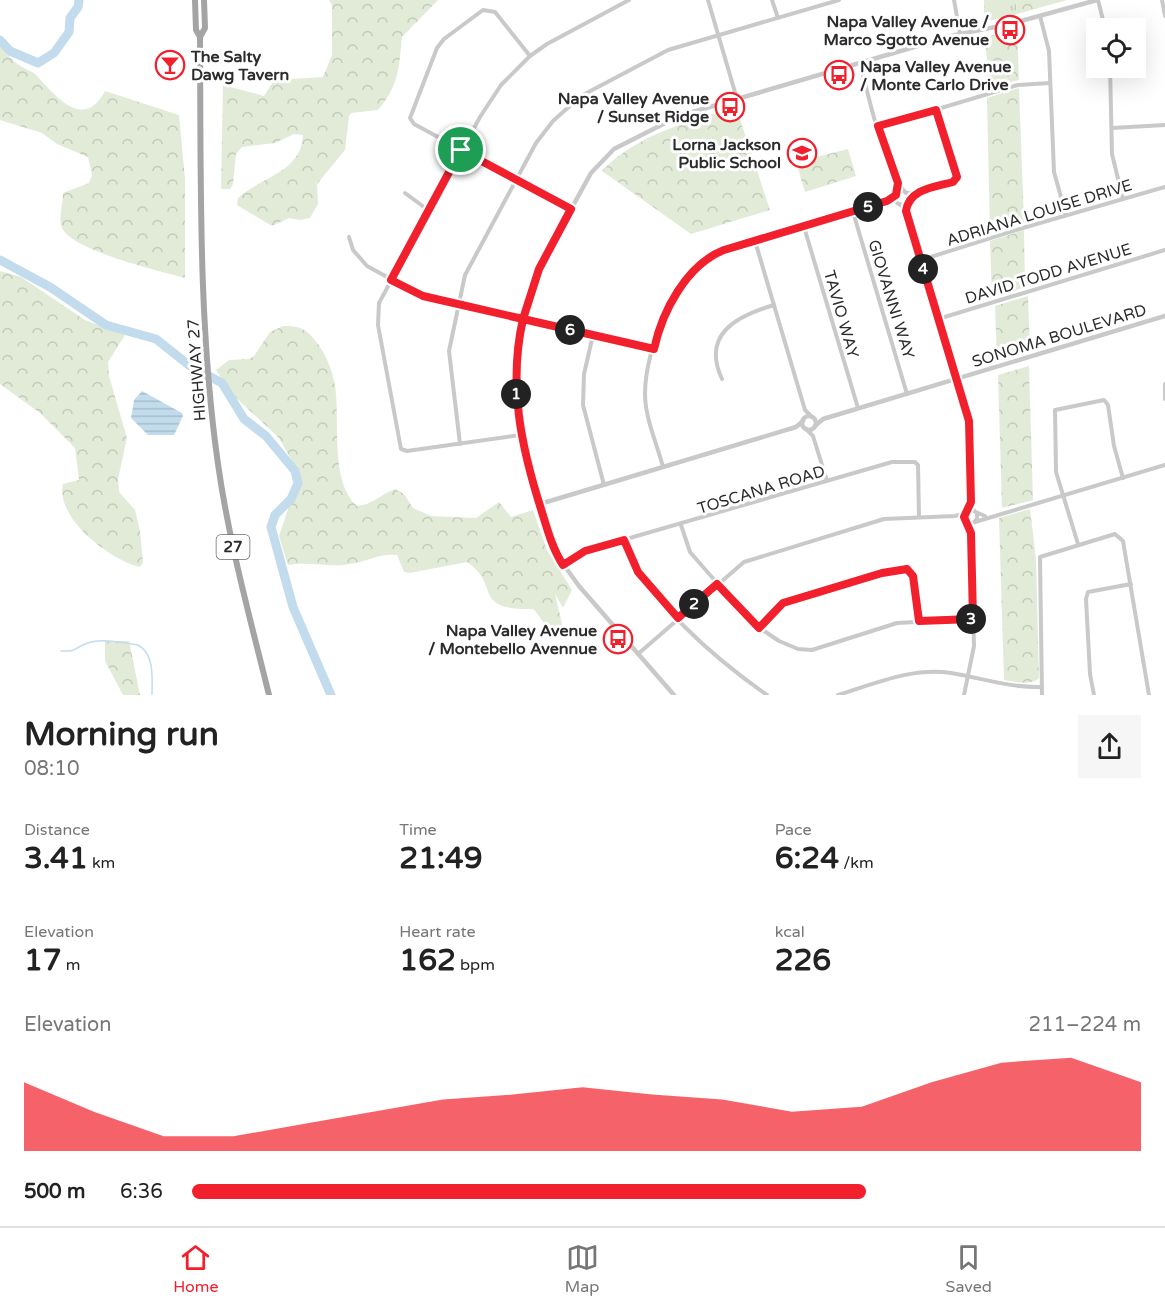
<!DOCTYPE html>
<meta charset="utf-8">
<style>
body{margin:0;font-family:"Varela Round",sans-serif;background:#f6f6f6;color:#222;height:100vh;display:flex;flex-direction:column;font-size:22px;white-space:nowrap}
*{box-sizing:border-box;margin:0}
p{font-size:20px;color:#767676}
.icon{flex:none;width:33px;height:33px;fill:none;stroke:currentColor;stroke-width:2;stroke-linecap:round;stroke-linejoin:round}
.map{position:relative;height:695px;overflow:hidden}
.side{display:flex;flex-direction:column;background:#fff;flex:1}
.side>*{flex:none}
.fabs{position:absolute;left:1086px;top:18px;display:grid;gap:12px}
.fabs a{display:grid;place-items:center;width:60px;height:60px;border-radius:0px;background:#fff;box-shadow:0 6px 24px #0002;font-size:30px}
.pin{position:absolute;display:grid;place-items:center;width:51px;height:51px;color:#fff;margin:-26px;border:3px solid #fff;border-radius:50%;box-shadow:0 2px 6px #0007}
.km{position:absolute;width:30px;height:30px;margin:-15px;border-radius:50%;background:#222;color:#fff;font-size:16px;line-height:30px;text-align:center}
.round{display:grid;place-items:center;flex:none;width:63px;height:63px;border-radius:0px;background:#f6f6f6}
.head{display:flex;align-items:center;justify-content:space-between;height:102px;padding:0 24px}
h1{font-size:33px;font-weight:800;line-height:45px}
.metrics{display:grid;grid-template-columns:repeat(3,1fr);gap:9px;height:102px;padding:6px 24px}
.metrics div{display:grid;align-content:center}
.metrics b{font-size:30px;font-weight:800}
.metrics small{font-size:16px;font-weight:400}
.metrics p{font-size:16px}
.chart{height:168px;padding:12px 24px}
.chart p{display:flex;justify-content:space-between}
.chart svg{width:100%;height:108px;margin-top:6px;fill:#f1202c;opacity:.7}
ul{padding:0 24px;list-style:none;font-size:20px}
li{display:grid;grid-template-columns:96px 72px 1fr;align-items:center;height:45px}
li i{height:15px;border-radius:8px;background:#f1202c}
.menu{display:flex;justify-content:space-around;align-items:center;height:84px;border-top:2px solid #e0e0e0;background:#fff;font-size:16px;color:#767676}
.menu a{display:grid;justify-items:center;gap:3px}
.menu .on{color:#f1202c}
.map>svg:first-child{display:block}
.grass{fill:url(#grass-tufts)}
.forest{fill:url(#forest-crowns)}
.garden{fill:#e2ebd8}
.water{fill:url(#water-rules)}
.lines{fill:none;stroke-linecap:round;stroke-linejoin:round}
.stream{stroke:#c2dced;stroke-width:1.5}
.river{stroke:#c2dced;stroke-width:9}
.minor{stroke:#c9c9c9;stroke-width:4}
.tertiary{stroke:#c9c9c9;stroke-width:4.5}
.primary{stroke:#a4a4a4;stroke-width:6}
.route-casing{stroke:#fff;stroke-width:12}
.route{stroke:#f1202c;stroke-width:8}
.labels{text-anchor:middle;stroke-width:6;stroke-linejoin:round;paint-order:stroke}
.shield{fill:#fff;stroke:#6b6b6b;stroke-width:1.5}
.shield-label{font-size:15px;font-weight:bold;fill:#2c2c2c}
.poi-label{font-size:16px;font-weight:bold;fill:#2c2c2c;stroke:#fff;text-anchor:end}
.street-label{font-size:16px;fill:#2c2c2c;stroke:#fff}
</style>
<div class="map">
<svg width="1165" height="695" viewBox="0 0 1165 695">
<defs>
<pattern id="grass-tufts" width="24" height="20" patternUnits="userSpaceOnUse" patternTransform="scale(1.5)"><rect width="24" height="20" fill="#e2ebd8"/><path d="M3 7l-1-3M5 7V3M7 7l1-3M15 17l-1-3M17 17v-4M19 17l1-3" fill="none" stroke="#c2caba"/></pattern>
<pattern id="forest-crowns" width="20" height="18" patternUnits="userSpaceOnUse" patternTransform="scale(1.5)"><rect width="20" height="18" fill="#e2ebd8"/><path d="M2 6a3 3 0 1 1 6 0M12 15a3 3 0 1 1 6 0" fill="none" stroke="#c2caba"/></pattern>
<pattern id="water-rules" width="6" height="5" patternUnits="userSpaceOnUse" patternTransform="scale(1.5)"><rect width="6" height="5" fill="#c2dced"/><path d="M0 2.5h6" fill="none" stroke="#a7bdcb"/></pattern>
</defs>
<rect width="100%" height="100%" fill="#fff"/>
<path class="grass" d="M984,0H1016L1017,14L984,22Z"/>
<g class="forest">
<path d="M329,0H438L402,37C399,68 399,85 378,110L351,113L349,116L345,150L317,184L318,204L310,218L299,220L289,218L272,226L237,205L238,198C261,177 302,172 303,135L294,134L275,143L242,147L236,154L233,184L230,189H221L223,85L264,96L274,80L323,77L332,55V5Z"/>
<path d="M1016,0H1067L1017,14Z"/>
<path d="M1017,30L1019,80L991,87L984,37Z"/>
<path d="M0,45C7,54 14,63 24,68C28,71 33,71 36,75C55,95 83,132 105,91L179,115L185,179V278C161,271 66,250 61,225C59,216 63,202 63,193L89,183L92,175L88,157L57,144L42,133L0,120Z"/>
<path d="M1019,88L1024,222L990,233L987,98Z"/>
<path d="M736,107L770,210L691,234L602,171C636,135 689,121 736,107Z"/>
<path d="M848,149L856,176L805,192L796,162Z"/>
<path d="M1024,230L1025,287L992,297L990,241Z"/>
<path d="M0,271L21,277L85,320L125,335L108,362L109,376L127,438L118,479L119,492L135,510L140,531L143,563L140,567C110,560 55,518 63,484L79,480L75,448L40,413L0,384Z"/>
<path d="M1028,296L1030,351L997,361L995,306Z"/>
<path d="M283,326C299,326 305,328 315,340C327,355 335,376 336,395C339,426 331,484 357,506C372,505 381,494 395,489L404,494L413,508L431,516L476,518L499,502L511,517L533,510L547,550L572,590L563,608L555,594L564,632C546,635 544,619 533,609C470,610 502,586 467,562L410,573L404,572L397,555C378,553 367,562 350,564C330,568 308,561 288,565L279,536L289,506L298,494L301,477L279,438L232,394L216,370L229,360L249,359L254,356L270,332Z"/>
<path d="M1029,366L1033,500L1002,508L998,375Z"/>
<path d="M1030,509L1036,559L1039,678C1032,686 1015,682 1004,680L999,518Z"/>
<path d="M105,641H129L140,695H123L105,661Z"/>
</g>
<g class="garden">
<path d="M708,129L717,136L702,157L692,150Z"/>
<path d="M643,164H663L662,176H643Z"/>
</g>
<path class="water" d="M142,391L182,413L183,416L174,435H148L131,418L134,400Z"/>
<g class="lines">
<path class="stream" d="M61,651C79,652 74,647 88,643C102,638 124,643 138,645C155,654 152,679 152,695"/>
<g class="river">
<path d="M0,40L10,51L38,63L54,53L69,32L70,18L78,7L79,0"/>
<path d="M0,260L50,287L106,325L156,339L190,366L222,383L244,419L266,436L295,471L298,483L291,499L275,515L271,527L293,607L331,695"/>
</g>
<g class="minor">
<path d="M708,0L737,99"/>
<path d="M772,0L778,18"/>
<path d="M954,0L960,34"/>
<path d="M1098,0L1105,28"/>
<path d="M1162,0L1165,16"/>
<path d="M1040,16L1049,51L1054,172L1066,215"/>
<path d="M530,56L495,12L483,10L444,39L437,48L410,118L414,124L571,209"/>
<path d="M860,63C869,97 883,166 905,192"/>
<path d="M1110,68L1112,154L1123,199"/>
<path d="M878,127L1018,85L1050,83"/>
<path d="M1112,128L1165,125"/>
<circle cx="902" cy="198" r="7"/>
<path d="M405,193L428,210"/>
<path d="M906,193C919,193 950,187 957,177L936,110"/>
<path d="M900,204L906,211L969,421L971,502L974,511"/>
<path d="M853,212L907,394"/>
<path d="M804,227L858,408"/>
<path d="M349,237L353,250L367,266L420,295L654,349"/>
<path d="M755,241L805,410L812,417"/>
<path d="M921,260L1026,227L1165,187"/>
<path d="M938,319L1165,250"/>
<path d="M593,335L584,374L583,405L604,485"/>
<path d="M722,379C701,334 737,316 774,305"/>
<path d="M1165,384V399"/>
<path d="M806,429L813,436L827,481"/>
<path d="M520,435L407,451L401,449L378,325L379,303L480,117L501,85L530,56L547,44L629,0"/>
<path d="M460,444L449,351L465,275L536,143L553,121L581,96L668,50L839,0"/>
<path d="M663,467C657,444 645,418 645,394C645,349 675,275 716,254L887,201L895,195"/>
<path d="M977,513V519L973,523L965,519L966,513L971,510L985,516"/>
<path d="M975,522L1165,465"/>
<path d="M681,525L690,552L751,622L779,641L798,649L812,650L897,623L973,619"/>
<path d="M625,540C644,599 717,660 767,695"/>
<path d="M1078,544L1056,472L1055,410L1104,400L1108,405L1114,446L1123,478"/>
<path d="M563,565L585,551L892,462H915L918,465L919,517"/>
<path d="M759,628L783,603L903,569L909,570L913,576L919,621"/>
<path d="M638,654L744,562L884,519L955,516L966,513"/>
<path d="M838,695C874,684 912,667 951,673C982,678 1010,688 1042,687"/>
<path d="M964,695L974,646L971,533L967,522"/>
<path d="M1042,695L1040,557L1115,534L1123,541L1149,695"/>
<path d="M1094,695L1090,674L1086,599L1088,592L1131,584"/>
</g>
<g class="tertiary">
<circle cx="809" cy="423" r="7"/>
<path d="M815,426L823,419L1165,316"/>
<path d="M540,504L796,427L803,421"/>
<path d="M674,695L579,586L561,561L547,529L519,428L516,367L526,305L543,260L591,173L614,149L679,116L955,35L1010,24L1097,0"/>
</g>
<g class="primary">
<path d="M195,0L196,30L200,37"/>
<path d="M204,0L205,28L200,37C201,179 198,324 218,464C229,542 250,618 269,695"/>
</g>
</g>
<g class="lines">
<g class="route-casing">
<path id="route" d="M461,150L391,280L423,296L523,319C508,385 521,446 541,509C547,528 552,548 563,565L585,551L624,540L638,572L678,618L717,584L759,628L783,603L882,573L907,569L913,576L919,621L973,619L971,533L964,517L971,502L969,421L906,211C909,189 934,187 953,182L957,177L936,110L878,126L898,183L896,195L887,201L724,250C686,265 662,312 654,349L523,319L539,269L571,209L461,150"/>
</g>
<use href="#route" class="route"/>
</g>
<defs>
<g id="bus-ring" transform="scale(1.5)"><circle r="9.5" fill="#fff" stroke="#f1202c" stroke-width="1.5"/><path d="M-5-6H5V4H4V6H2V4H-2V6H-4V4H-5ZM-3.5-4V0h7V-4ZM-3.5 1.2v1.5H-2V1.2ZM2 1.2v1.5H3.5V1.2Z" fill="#f1202c"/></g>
<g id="bar-ring" transform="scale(1.5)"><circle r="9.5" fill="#fff" stroke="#f1202c" stroke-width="1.5"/><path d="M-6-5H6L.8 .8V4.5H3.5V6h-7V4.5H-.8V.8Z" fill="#f1202c"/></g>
<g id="school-ring" transform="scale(1.5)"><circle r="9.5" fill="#fff" stroke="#f1202c" stroke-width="1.5"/><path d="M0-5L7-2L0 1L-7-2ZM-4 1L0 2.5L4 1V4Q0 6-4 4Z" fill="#f1202c"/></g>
</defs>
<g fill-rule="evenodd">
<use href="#bus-ring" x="1010" y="30"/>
<use href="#bar-ring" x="170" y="65"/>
<use href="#bus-ring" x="839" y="75"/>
<use href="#bus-ring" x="730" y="107"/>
<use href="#school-ring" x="802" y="153"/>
<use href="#bus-ring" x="618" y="639"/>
</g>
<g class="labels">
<rect class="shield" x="216.5" y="535" width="33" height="24" rx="4.5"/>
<g class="shield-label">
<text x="233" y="552">27</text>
</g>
<g class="poi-label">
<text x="989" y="27">Napa Valley Avenue /<tspan x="989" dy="18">Marco Sgotto Avenue</tspan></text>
<text x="191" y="62" text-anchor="start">The Salty<tspan x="191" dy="18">Dawg Tavern</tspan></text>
<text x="860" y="72" text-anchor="start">Napa Valley Avenue<tspan x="860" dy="18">/ Monte Carlo Drive</tspan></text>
<text x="709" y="104">Napa Valley Avenue<tspan x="709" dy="18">/ Sunset Ridge</tspan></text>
<text x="781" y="150">Lorna Jackson<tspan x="781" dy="18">Public School</tspan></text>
<text x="597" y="636">Napa Valley Avenue<tspan x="597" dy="18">/ Montebello Avennue</tspan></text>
</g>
<g class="street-label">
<text transform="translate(1039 212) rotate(-17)" y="6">ADRIANA LOUISE DRIVE</text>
<text transform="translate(1048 273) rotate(-17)" y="6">DAVID TODD AVENUE</text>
<text transform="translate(892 299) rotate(73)" y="6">GIOVANNI WAY</text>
<text transform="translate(842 314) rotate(74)" y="6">TAVIO WAY</text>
<text transform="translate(1059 335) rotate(-17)" y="6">SONOMA BOULEVARD</text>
<text transform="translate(196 370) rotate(-94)" y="6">HIGHWAY 27</text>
<text transform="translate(761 489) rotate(-17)" y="6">TOSCANA ROAD</text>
</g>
</g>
</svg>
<div class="fabs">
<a><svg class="icon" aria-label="locate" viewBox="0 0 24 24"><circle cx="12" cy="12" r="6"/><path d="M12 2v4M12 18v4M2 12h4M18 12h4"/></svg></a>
</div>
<div class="pin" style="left:461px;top:150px;background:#1e9e55"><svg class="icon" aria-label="arrive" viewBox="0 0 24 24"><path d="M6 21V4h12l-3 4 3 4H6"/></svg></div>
<b class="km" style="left:516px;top:394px">1</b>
<b class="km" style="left:694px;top:604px">2</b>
<b class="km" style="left:971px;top:619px">3</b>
<b class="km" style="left:923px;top:269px">4</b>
<b class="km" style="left:868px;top:207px">5</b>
<b class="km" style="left:570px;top:330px">6</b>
</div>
<section class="side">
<div class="head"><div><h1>Morning run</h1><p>08:10</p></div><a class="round"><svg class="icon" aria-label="share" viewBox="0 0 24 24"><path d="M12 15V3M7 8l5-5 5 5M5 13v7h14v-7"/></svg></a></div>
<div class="metrics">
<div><p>Distance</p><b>3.41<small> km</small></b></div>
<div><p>Time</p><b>21:49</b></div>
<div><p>Pace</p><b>6:24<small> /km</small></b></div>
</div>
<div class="metrics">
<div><p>Elevation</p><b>17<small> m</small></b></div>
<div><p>Heart rate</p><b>162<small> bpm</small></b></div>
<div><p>kcal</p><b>226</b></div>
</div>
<div class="chart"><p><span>Elevation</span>211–224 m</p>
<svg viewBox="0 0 160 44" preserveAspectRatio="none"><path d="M0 44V16L10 28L20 38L30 38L40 33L50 28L60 23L70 21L80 18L90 21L100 23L110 28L120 26L130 16L140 8L150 6L160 16V44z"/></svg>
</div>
<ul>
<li><b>500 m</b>6:36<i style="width:71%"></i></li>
</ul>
</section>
<nav class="menu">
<a class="on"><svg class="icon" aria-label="home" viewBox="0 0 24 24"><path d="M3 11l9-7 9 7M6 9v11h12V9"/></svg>Home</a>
<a><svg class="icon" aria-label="map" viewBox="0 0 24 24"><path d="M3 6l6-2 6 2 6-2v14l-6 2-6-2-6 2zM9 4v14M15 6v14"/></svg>Map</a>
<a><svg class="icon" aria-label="saved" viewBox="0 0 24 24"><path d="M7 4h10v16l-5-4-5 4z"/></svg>Saved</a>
</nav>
